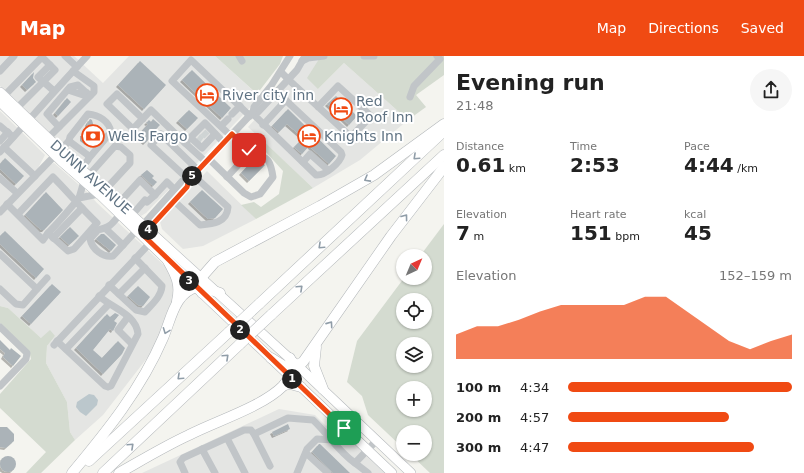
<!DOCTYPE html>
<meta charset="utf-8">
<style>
body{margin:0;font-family:"DejaVu Sans",sans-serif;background:#f6f6f6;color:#222;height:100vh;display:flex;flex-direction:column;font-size:15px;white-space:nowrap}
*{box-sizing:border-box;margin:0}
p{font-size:13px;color:#767676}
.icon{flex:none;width:22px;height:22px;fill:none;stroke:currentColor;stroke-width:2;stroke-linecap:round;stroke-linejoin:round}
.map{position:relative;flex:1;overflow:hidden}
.side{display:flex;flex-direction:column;background:#fff;width:360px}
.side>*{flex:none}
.needle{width:26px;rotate:44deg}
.buttons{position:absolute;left:396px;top:193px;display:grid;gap:8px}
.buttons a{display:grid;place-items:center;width:36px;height:36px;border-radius:50%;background:#fff;box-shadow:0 1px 3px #0004;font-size:20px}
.pin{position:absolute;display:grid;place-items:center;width:34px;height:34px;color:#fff;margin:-17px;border-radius:8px;box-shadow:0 2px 6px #0006}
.km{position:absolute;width:20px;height:20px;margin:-10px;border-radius:50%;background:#222;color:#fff;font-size:11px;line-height:20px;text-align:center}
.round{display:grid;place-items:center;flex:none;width:42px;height:42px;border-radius:21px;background:#f6f6f6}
.headline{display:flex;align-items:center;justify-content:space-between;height:68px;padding:0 12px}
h1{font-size:22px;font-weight:700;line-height:30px}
.figures{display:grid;grid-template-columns:repeat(3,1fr);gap:6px;height:68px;padding:4px 12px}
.figures div{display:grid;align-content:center}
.figures b{font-size:20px;font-weight:700}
.figures small{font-size:11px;font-weight:400}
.figures p{font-size:11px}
.chart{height:112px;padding:8px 12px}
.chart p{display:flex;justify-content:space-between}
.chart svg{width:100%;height:72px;margin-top:4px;fill:#f04a13;opacity:.7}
ul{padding:0 12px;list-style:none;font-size:13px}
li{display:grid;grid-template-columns:64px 48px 1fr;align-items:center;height:30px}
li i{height:10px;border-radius:5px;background:#f04a13}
header{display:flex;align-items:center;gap:24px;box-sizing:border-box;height:56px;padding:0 20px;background:#f04a13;color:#fff}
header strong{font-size:19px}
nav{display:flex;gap:22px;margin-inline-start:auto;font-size:14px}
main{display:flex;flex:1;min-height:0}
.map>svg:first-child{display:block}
.built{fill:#e4e5e3}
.green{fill:#d4dbd0;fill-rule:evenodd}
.water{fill:#bbc7cc}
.building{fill:#abb3b8;filter:url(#shadow)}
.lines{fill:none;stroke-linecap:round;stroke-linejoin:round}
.minor-tunnel{stroke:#cfd4d4;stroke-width:7;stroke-dasharray:7 3.5;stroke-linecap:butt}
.major-casing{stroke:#b4b8bc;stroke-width:10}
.highway-casing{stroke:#b3b7ba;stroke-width:11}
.minor{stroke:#c1c5c8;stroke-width:7}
.major{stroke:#fff;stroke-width:9}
.highway{stroke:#fff;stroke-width:10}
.highway-bridge-casing{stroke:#b3b7ba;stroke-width:11;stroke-linecap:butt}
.highway-bridge{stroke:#fff;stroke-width:10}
.oneway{stroke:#909da8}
.route-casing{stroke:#fff;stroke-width:8}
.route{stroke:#f04a13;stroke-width:5}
.labels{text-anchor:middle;stroke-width:4;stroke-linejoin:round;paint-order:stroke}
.poi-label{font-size:14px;fill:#607383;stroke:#fff;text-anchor:start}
.street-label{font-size:14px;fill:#607383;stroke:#fff}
</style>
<header>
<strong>Map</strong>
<nav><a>Map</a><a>Directions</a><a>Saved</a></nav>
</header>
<main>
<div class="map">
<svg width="444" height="417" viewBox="0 0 444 417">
<defs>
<filter id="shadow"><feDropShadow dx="-2" dy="2" stdDeviation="0" flood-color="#0004"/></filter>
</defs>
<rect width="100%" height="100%" fill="#f4f4ef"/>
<g class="built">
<path d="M0,0H74L103,27L129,0H215L260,41L197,107L187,115L146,157L141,160L80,106L0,30Z"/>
<path d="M308,0H321L318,33L344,7L408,64L360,104L313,132L248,71L297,17Z"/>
<path d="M0,55L45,99L38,112L0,152Z"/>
<path d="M54,107L86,135L97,147L168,213L172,218L175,241L154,293L103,359L75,384L70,376L67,346L46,307L47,290L55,280L41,282L8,252L0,250V160L51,108Z"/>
<path d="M207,115L256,163L203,190L183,193L162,173L160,166Z"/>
<path d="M279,353L315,359L326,370L332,365L387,417H142Z"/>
</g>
<g class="green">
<path d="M215,0H283L280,8L257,38Z"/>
<path d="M321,0H444V19L416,39L426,51L408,64L344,7L318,33L307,22Z"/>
<path d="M258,80L313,132L256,163L241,149L254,146L261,151L279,138L283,115L265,95L253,91Z"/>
<path d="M444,168V417H430L410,398H425V376H403V392L368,359L362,340L347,326L357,285L404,222H425V200H420ZM403,244H425V266H403ZM403,288H425V310H403ZM403,332H425V354H403Z"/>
<path d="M0,250L8,252L41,282L50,274L55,280L47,290L46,307L67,346L70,376L75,384L41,417H26L46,396L0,352V338L31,303L29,295L0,267Z"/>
</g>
<path class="water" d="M89,338L94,339L98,344L97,349L86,360L80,356L76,351L77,346Z"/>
<g class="building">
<path d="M140,5L166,29L144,53L118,29Z"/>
<path d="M192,14L231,52L222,62L182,24Z"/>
<path d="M34,16L33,22L36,26L27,34L22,29Z"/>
<path d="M336,40L357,60L349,69L327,48Z"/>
<path d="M67,42L71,46L58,60L55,57Z"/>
<path d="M288,53L336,100L329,108L309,90L302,98L294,91L303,82L287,68L279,76L272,70Z"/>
<path d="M189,54L198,62L187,73L178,65Z"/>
<path d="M90,63L92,64L95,75H102V78L95,88L87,87L82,83V78H85V75H90L87,68Z"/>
<path d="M153,63L160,69L153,76L154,78L145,87L137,80L148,68L146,67L149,64L151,66Z"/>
<path d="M5,102L24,120L16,128L0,113V108Z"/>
<path d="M258,104L265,109L249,125L241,117L252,105L255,108Z"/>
<path d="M147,114L154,120L152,122L157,126L153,130L141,119Z"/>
<path d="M202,134L223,153L215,162L208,163L190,146Z"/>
<path d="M46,136L63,154L44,174H41L25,159Z"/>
<path d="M70,171L79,180L69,189L60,181Z"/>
<path d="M5,175L44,213L36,222L0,188V180Z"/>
<path d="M101,178H104L116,189L111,195L96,183Z"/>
<path d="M52,228L61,236L31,268L22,260Z"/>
<path d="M138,230L150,241L143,250L138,249L128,240Z"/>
<path d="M115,257L119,259L114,265L117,267L113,275L110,273L93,294L102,302L118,285L125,292L122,298L103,318L76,292L107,258L110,261Z"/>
<path d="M0,284L10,294L11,292L21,300L13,310L3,301L5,297L0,293Z"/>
<path d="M288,368L290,373L274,380L272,376Z"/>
<path d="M0,371H7L14,378V385L6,392L0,391Z"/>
<path d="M319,388H320L350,417H333L312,396Z"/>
<circle cx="8" cy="408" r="8"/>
</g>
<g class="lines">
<g class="minor-tunnel">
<path d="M203,76L207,80"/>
<path d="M198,81L202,84"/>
</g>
<g class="major-casing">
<g id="major">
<path d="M0,36L67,100L298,310L411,417"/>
<path d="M0,46L61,105L100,139L168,205L392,417"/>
</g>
</g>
<g class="highway-casing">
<g id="highway">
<path d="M168,205C176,219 181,229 177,245"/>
<path d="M202,237L199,230L200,223L215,206L320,150L374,119L444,68"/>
<path d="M259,248L443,76"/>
<path d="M271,259L444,99"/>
<path d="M316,291L314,310L323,333"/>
<path d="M271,302L284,310L292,312L303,306L391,180L444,111"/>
<path d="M284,329L290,328L301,331"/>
<path d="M89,405L229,276"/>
<path d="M72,417C107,375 141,333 163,282C172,261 174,237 199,230L220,237"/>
<path d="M103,417L240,288"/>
<path d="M119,417C142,404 165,390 189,379C216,365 262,351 283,330C291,321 292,313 290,302"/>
</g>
</g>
<g class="minor">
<path d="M65,0L77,11"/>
<path d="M239,0L242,5"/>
<path d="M364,0H374"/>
<path d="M302,5L308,2L324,0"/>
<path d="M50,9L38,21L54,35"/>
<path d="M0,15L14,0"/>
<path d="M281,16L290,25L351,81L371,60L338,30L318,51"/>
<path d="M68,34L83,39L87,37"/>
<path d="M4,40L42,1L55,14L17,52"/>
<path d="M410,41L414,30L440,3L437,0"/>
<path d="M253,56H258L297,14L305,0"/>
<path d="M252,57L316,119C325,120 340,107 342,99L341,96L277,36"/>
<path d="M232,58L240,50"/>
<path d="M143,63L117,38L107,48L133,73L151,54L185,87"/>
<path d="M263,69L286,44"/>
<path d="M0,70L13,81"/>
<path d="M221,70L228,63"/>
<path d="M59,71L47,58L70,31L78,29L90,40"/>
<path d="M231,80L172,25L191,4L250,60"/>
<path d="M48,82L94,36V30L73,15"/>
<path d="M191,82L202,92L215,78"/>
<path d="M0,85L8,76"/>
<path d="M69,85L70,81L88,58C99,59 109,65 111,76L89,102"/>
<path d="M4,91L35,120"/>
<path d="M0,96C29,64 58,31 87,0"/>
<path d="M209,103L244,137L251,141L260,138L273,121C269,96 265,105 248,93C242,89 237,83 232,78"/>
<path d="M206,106L185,87L205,67L224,87"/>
<path d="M303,106L310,98L328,114"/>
<path d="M89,119L115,90L121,91L130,99V107L105,134"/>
<path d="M227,121L251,95"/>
<path d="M0,122L17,137"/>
<path d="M189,124L151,89L161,78L198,114"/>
<path d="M84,125L79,142L99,138"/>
<path d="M174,145L200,169C212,168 227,167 228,151L193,119"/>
<path d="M119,147L140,124L155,139L167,126L174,133"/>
<path d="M7,148L43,184L48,177"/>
<path d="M0,156L69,85L89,100L88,104L81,112"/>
<path d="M18,158L53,121C68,136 81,152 97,167L74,193L68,195L48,177C59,166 69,154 79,142"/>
<path d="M120,158C111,169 112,170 98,174L90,183C92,193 103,202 113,200L137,174"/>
<path d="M132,159L145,144L147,146L155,139"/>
<path d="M140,172L182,125L189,124"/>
<path d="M106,173L123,189"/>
<path d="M146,176L187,131L189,124L253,56L254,51L271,30L290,0"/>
<path d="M53,182L82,152"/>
<path d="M0,198L37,233L23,249L16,248L0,233"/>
<path d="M109,229L136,254L145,256C152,248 161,241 162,230L135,202"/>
<path d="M37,233L47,222"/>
<path d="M119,238L145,212"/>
<path d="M128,261L118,274L132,288"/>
<path d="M0,271L27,297L26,303L0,330"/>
<path d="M57,285L105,330L108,331L111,330L138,278C136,258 112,252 99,240"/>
<path d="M54,289L150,187"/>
<path d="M66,293L108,249"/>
<path d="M254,378L270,410"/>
<path d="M227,382L245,417"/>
<path d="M333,384L344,371"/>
<path d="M202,393L215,417"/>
<path d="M306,397L328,417"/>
<path d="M185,417L180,406L183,402L244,374H251L254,378L288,362L313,364C328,378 339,396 355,407"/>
<path d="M297,417L307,393L317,383L333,384"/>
<path d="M368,417L355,407L376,385"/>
</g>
<use href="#major" class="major"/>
<use href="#highway" class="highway"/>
<g class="highway-bridge-casing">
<g id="highway-bridge">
<path d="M229,276L259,248"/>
<path d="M240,288L271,259"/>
</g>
</g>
<use href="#highway-bridge" class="highway-bridge"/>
</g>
<defs><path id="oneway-chevron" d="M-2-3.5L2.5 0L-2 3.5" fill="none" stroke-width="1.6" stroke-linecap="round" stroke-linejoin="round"/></defs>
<g class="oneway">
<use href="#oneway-chevron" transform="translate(416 101) rotate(137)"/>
<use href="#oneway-chevron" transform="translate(367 123) rotate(151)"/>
<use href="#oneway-chevron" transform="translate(405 161) rotate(-53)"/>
<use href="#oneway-chevron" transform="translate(321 190) rotate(137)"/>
<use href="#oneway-chevron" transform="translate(300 232) rotate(-43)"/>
<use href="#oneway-chevron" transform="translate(330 268) rotate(-55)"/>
<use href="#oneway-chevron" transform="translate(166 275) rotate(111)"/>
<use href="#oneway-chevron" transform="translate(226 301) rotate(-43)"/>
<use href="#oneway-chevron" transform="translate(180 321) rotate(137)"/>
<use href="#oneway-chevron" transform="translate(131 390) rotate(-43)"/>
</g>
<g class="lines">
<g class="route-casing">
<path id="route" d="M249,94L232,78L189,124L187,131L143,179L344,372"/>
</g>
<use href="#route" class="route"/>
</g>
<defs>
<g id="hotel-ring" transform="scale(1.15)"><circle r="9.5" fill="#fff" stroke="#f04a13" stroke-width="1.5"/><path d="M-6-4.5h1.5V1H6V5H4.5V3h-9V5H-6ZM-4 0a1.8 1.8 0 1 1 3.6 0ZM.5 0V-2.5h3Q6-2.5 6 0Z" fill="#f04a13"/></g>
<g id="bank-ring" transform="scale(1.15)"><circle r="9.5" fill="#fff" stroke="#f04a13" stroke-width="1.5"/><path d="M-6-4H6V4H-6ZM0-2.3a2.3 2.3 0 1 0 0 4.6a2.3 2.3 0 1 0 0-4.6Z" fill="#f04a13"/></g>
</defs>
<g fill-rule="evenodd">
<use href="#hotel-ring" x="207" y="39"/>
<use href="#hotel-ring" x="341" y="53"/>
<use href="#bank-ring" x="93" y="80"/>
<use href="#hotel-ring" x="309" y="80"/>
</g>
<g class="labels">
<g class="poi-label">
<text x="222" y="44">River city inn</text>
<text x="356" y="50">Red<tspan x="356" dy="16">Roof Inn</tspan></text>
<text x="108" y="85">Wells Fargo</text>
<text x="324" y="85">Knights Inn</text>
</g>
<g class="street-label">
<text transform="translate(91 121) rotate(42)" y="5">DUNN AVENUE</text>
</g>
</g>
</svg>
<div class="buttons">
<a><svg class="needle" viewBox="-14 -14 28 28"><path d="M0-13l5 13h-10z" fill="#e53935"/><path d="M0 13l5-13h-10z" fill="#767676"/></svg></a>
<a><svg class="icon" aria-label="locate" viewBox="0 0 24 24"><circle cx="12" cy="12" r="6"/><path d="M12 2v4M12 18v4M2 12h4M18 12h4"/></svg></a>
<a><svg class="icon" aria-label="layers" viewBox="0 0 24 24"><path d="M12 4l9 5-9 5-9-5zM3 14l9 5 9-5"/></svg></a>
<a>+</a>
<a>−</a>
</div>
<div class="pin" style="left:344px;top:372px;background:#1e9e55"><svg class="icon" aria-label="arrive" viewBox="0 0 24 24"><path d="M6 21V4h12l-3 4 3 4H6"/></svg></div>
<div class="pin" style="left:249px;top:94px;background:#d93025"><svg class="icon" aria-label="check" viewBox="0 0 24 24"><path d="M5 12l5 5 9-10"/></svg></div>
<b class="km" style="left:292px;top:323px">1</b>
<b class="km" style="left:240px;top:274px">2</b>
<b class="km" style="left:189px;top:225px">3</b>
<b class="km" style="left:148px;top:174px">4</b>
<b class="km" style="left:192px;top:120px">5</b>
</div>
<section class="side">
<div class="headline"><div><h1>Evening run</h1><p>21:48</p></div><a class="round"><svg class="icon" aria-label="share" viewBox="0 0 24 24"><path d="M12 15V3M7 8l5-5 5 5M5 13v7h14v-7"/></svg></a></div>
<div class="figures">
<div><p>Distance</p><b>0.61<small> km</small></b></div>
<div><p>Time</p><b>2:53</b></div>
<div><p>Pace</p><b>4:44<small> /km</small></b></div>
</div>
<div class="figures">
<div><p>Elevation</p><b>7<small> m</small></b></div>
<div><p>Heart rate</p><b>151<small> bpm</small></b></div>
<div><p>kcal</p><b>45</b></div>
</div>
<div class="chart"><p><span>Elevation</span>152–159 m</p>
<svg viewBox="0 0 160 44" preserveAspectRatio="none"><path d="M0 44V29L10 24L20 24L30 20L40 15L50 11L60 11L70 11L80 11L90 6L100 6L110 15L120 24L130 33L140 38L150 33L160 29V44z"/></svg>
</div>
<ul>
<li><b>100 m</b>4:34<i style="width:100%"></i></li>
<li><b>200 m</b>4:57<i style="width:72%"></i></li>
<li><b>300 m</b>4:47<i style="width:83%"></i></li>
</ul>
</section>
</main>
